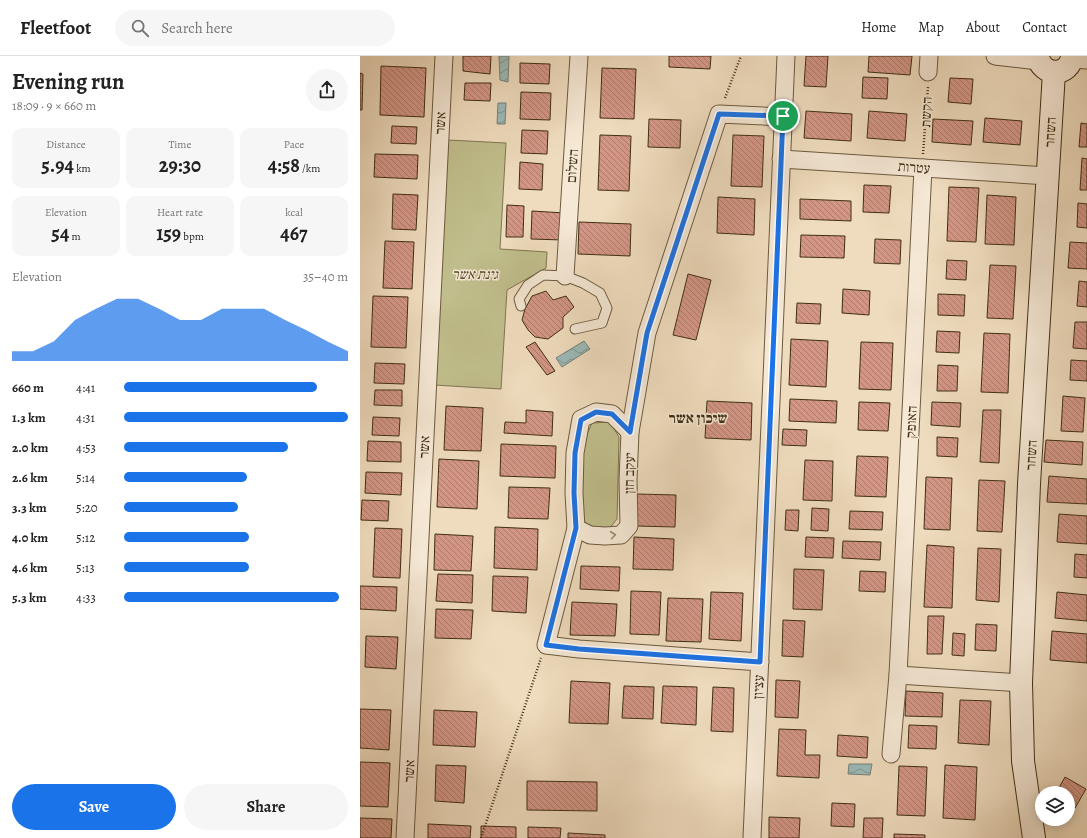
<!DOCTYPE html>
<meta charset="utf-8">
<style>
body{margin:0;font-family:Alegreya,"Frank Ruhl Libre",serif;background:#f6f6f6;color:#222;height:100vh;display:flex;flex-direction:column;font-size:15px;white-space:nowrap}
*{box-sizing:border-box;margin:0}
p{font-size:13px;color:#767676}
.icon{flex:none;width:22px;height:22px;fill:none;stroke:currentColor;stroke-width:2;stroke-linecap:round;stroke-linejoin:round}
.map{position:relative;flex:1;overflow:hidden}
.drawer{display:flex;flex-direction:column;background:#fff;width:360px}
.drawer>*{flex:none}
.buttons{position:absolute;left:675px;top:730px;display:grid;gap:8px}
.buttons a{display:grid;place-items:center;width:40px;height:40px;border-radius:50%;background:#fff;box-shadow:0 2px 10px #0003;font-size:20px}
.pin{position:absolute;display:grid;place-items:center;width:34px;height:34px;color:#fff;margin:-17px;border:2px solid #fff;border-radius:50%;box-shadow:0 1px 4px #0007}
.round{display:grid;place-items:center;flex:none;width:42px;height:42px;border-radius:21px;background:#f6f6f6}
.overview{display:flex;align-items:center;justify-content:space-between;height:68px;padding:0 12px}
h1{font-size:22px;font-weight:700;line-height:30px}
.metrics{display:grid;grid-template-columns:repeat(3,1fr);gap:6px;height:68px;padding:4px 12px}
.metrics div{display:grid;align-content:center;border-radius:10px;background:#f6f6f6;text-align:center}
.metrics b{font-size:20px;font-weight:700}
.metrics small{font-size:11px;font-weight:400}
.metrics p{font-size:11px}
.chart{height:112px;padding:8px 12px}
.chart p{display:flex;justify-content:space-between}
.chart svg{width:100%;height:72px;margin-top:4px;fill:#1a73e8;opacity:.7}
.action{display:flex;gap:8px;margin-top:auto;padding:8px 12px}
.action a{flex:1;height:46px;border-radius:24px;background:#1a73e8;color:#fff;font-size:16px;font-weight:700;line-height:46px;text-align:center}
.action a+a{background:#f6f6f6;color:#222}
ul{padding:0 12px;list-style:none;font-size:13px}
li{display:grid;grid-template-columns:64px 48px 1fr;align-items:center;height:30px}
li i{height:10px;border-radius:5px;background:#1a73e8}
header{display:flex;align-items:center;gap:24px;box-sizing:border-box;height:56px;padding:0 20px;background:#fff;border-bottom:1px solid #e0e0e0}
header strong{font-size:19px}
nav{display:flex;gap:22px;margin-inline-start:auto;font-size:14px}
.search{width:280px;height:36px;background:#f6f6f6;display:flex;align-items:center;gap:10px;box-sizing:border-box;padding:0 14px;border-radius:22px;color:#767676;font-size:15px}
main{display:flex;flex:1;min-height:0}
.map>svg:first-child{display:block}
.green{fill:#c0be8c;stroke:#807650}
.water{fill:url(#water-waves);stroke:#778278}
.building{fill:url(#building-back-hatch);stroke:#402e14}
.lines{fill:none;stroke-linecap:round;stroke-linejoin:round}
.lane-casing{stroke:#6c5a3e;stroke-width:11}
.street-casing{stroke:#6c5a3e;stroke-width:19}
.secondary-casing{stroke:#402e14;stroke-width:24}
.path{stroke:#402e14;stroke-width:2.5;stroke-dasharray:1 2;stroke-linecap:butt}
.lane{stroke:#f5e8d5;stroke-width:9}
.street{stroke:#f5e8d5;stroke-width:17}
.secondary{stroke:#f5e8d5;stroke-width:22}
.oneway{stroke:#9a8b74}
.route-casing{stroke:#fff;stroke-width:8}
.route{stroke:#1a73e8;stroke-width:5}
.labels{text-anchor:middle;stroke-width:3;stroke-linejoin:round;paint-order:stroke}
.street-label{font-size:14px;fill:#402e14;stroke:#f5e8d5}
.park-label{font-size:14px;font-style:italic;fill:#5a4b2c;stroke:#f5e8d5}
.neighbourhood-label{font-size:15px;font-weight:bold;fill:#402e14;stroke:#f5e8d5}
</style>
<header>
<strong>Fleetfoot</strong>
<div class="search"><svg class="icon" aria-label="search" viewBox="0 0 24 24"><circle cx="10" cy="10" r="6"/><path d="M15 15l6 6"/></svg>Search here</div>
<nav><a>Home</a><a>Map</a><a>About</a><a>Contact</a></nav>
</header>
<main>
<section class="drawer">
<div class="overview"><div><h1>Evening run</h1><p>18:09 · 9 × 660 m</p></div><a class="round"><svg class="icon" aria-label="share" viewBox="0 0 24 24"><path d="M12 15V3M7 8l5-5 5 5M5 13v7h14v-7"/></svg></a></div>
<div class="metrics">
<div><p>Distance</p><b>5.94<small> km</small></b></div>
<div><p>Time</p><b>29:30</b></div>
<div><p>Pace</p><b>4:58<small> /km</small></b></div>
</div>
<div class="metrics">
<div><p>Elevation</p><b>54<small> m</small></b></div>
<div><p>Heart rate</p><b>159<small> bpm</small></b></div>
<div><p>kcal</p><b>467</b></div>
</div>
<div class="chart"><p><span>Elevation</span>35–40 m</p>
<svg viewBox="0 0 160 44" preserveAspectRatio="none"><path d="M0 44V38L10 38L20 32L30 19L40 12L50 6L60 6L70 12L80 19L90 19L100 12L110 12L120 12L130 19L140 25L150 32L160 38V44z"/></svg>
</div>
<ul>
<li><b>660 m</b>4:41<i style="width:86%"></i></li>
<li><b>1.3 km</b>4:31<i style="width:100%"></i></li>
<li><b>2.0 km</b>4:53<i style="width:73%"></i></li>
<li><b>2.6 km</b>5:14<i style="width:55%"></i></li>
<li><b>3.3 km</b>5:20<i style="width:51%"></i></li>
<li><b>4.0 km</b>5:12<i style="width:56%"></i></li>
<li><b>4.6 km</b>5:13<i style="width:56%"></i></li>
<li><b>5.3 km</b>4:33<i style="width:96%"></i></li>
</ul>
<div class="action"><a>Save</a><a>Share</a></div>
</section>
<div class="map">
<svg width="727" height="782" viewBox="0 0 727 782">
<defs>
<pattern id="water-waves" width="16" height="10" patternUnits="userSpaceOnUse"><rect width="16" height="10" fill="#9cbaba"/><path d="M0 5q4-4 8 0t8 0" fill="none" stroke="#819896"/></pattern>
<pattern id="building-back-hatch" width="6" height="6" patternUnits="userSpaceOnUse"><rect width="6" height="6" fill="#d39686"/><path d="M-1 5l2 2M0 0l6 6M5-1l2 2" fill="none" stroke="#ad7b6c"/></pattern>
</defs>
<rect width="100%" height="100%" fill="#efdcbe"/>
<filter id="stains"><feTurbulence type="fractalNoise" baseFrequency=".005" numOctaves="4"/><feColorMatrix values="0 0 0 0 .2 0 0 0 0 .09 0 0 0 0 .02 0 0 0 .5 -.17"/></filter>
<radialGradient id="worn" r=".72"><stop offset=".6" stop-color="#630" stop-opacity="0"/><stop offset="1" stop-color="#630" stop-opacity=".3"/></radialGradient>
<g class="green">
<path d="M88,84L146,87L140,193L187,196L186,212L147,234L141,333L74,329Z"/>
<path d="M250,366L259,381L257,463L249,473L229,474L222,460V389L232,367Z"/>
</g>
<g class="water">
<path d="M139,0H149L148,26L140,24Z"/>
<path d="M138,47H146L145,68H137Z"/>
<path d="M224,285L230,293L202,311L196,302Z"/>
<path d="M489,708H512L510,719L488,718Z"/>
</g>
<g class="building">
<path d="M103,0H131L130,18L103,15Z"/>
<path d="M309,0H351L350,13L309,11Z"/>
<path d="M446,0H468L466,31L444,30Z"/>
<path d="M509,0H552L550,19L508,16Z"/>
<path d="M160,7L190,8L189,28L160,27Z"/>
<path d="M21,10L66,12L64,61L20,59Z"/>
<path d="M242,12L276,13L274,63L240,62Z"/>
<path d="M0,17L3,18L2,54H0Z"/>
<path d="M503,21L528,22L527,43L502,42Z"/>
<path d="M590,22L613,23L611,48L588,46Z"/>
<path d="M105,27H131L130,45L104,44Z"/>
<path d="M161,36L191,37L190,64L160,63Z"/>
<path d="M446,55L492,58L491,85L444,82Z"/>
<path d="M509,55L547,58L545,85L507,82Z"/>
<path d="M625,62L662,65L660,89L623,86Z"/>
<path d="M289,63L321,64L320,92L288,91Z"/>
<path d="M573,63L613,65L611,89L572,86Z"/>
<path d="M721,67L727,68V91H719Z"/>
<path d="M32,70L57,71L56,88L31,87Z"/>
<path d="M162,74L188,75L187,98L161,97Z"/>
<path d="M240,79L271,80L269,135L238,134Z"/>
<path d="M373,79L404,80L402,131L371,130Z"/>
<path d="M15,98L58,99L57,123L14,121Z"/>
<path d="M722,102L727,103V134H720Z"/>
<path d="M160,106L183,108L182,134L159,133Z"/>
<path d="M504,129L531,130L529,157L503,156Z"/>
<path d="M589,131L619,132L616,186L587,185Z"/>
<path d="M33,138L58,139L56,174L32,173Z"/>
<path d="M627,139L656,141L654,189L625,188Z"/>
<path d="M358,141L395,143L394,179L357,177Z"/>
<path d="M440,143L491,145V165L440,163Z"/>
<path d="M718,147L727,148V172L717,171Z"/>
<path d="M147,149L164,150L163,181H146Z"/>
<path d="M172,155L205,157L203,184L171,183Z"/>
<path d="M219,166L271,168L270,200L218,198Z"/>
<path d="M441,179L485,180L484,202L440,201Z"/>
<path d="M515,183L541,184L540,208L514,207Z"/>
<path d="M25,185L54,186L52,233L23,232Z"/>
<path d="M710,186L727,187V213L708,212Z"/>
<path d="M587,204L607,205L606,224L586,223Z"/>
<path d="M630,209L656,210L653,263L627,262Z"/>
<path d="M328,218L351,224L336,284L313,279Z"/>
<path d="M719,225L727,226V251L717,250Z"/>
<path d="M483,233L510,235L509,259L482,257Z"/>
<path d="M186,235L193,244L206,240L214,251L203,261V272L188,283L175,281L168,274L162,264L165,253L172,240Z"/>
<path d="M578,238L605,239L604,260L578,259Z"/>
<path d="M13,240L48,241L46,292L11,291Z"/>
<path d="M437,247L461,248L460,268L436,267Z"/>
<path d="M715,266H727V293L713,292Z"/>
<path d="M577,275L600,276L599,297L576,296Z"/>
<path d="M624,277L650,278L648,337L621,336Z"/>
<path d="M431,283L468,285L466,331L429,329Z"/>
<path d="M175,286L195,315L187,319L166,291Z"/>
<path d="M501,286L533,287L531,334L499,333Z"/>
<path d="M711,304L727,305V325L710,324Z"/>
<path d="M15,307L45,308L44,328L14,327Z"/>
<path d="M578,309L598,310L597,335H577Z"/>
<path d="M15,334H42V350L14,349Z"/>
<path d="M703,340L725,342L723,376L701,375Z"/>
<path d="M430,343L477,345L476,367L429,365Z"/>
<path d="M347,345L392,347L391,384L345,382Z"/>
<path d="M499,346L530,347L528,375L498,374Z"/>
<path d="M572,346L601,347L600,371L571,369Z"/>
<path d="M86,350L123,352L121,395L84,394Z"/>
<path d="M166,354L193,356L192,380L144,377L145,366L166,367Z"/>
<path d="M623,354H641L639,407L620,406Z"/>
<path d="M13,361L40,362L39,380L12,379Z"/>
<path d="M423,373L447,374L446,390L422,389Z"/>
<path d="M577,381L598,382L597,401L577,400Z"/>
<path d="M686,384L723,386L722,409L684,406Z"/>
<path d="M8,385L41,386V406L7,405Z"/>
<path d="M141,388L196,390L195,422L140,420Z"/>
<path d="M497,400L528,401L526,441L495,440Z"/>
<path d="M79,403L119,405L117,453L77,451Z"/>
<path d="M445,404L473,405L472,445L443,444Z"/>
<path d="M6,416L42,417L41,439L5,437Z"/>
<path d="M689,420L727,423V448L687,446Z"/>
<path d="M566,421L592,422L590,474L564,473Z"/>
<path d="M619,424L645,425L642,476L617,475Z"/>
<path d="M149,431L190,432L188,463L148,462Z"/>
<path d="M277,438L316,439L315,471L276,470Z"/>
<path d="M2,444L29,445L28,465L1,464Z"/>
<path d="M452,452L469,453L468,475L451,474Z"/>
<path d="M426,454H439L438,475L425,474Z"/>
<path d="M490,455L523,456L522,474L489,473Z"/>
<path d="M699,458L727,460V488L697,486Z"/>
<path d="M135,471L178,473L177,514L134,512Z"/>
<path d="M15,472L42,473L40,522L13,521Z"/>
<path d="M75,478L113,480L111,515L74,514Z"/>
<path d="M274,481L314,483L313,514L273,513Z"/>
<path d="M446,481L474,482L473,502L445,501Z"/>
<path d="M483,485L521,486L520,504L482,502Z"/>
<path d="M567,489L594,491L592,552L564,551Z"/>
<path d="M618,492L641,493L639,546L616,544Z"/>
<path d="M715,498L727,499V522L714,521Z"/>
<path d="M221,510L260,511L259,535L220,533Z"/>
<path d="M434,513L464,514L462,554L433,553Z"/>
<path d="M500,515L526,516L525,536L499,535Z"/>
<path d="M78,518L113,519L112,547L76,545Z"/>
<path d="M133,520L168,521L166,557L132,555Z"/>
<path d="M0,530L37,531L36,555L0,553Z"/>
<path d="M271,535L301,536L299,579L270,578Z"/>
<path d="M351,536L383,537L381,585L349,583Z"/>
<path d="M697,536L727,539V565L695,562Z"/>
<path d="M308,542L343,543L341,586L306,585Z"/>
<path d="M212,546L257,548L255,580L210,579Z"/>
<path d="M76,553L113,554L111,583L75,582Z"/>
<path d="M568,560H584L582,598H567Z"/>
<path d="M423,564L445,565L443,601L422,600Z"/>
<path d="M616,568L637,569L636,595L615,594Z"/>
<path d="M692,575L727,578V607L690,604Z"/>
<path d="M593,577L605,578L604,600L592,599Z"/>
<path d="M6,580L38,581L36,613L5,611Z"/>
<path d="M416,624L440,625L438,662L415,661Z"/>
<path d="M211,625L250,627L248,668L209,667Z"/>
<path d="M264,630L294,631L293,663L262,662Z"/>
<path d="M303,630L337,631L336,669L301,667Z"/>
<path d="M353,631L374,632L373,676L351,675Z"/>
<path d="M546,635L583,637L582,661L545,660Z"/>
<path d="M600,644L631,645L629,689L598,687Z"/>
<path d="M0,653L31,654L29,694L0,692Z"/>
<path d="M74,654L117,656L115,691L73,689Z"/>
<path d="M549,669L577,670L576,693L548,692Z"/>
<path d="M419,673L446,674L445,699H460L459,722L417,720Z"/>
<path d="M478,679L508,681L507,702L477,700Z"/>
<path d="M0,706L30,707L28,751L0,750Z"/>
<path d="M76,709L106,710L104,747L75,745Z"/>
<path d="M585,709L617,711L615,764L583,762Z"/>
<path d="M539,710L567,711L565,760L537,759Z"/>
<path d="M705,721L726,733L715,752L708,748V737H696Z"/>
<path d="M167,725L237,726V755L167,754Z"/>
<path d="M472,747L495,748L494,771L471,770Z"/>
<path d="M409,761L440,762L439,782H409Z"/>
<path d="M0,762L32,763L31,782H0Z"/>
<path d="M504,762H523L522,782H503Z"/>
<path d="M68,768L111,770L110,782H68Z"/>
<path d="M121,770L156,771V782H121Z"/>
<path d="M168,771L201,772L200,782H168Z"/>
<path d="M208,777L245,779V782H208Z"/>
<path d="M534,778L565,779V782H534Z"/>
</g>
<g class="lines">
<g class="lane-casing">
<path id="lane" d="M161,250L159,243L168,229L183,219L205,220L223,227L240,237L247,252L242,267L215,273"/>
</g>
<g class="street-casing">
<g id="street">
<path d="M635,0L679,5"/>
<path d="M712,3L727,4"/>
<path d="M568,16L569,0"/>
<path d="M421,103L688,120"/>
<path d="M205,220L219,0"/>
<path d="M270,376L252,358L236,356L221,363L215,397L214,437L216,472L186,589L219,593L400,606"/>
<path d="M216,472L230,479L245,480L261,479L269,470L268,424L270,376L287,277L359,58L423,61"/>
<path d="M538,619L661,627"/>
<path d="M531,698L538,619L563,112"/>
<path d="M45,782L84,0"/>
<path d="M392,782L426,0"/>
</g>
</g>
<g class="secondary-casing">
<g id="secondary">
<path d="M678,0C681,21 710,21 712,0"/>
<path d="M674,782L663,705L661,627L669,428L694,16"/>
</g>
</g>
<g class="path">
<path d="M365,42L381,0"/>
<path d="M563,98L568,31"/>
<path d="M121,782L181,602"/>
</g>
<use href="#lane" class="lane"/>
<use href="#street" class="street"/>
<use href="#secondary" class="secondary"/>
</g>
<defs><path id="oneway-chevron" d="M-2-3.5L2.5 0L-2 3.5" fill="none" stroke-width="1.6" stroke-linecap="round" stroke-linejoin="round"/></defs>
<use class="oneway" href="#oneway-chevron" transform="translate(253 479) rotate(-7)"/>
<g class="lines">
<g class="route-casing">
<path id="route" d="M359,58L423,60L400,606L219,593L186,589L216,472L214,437L215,397L221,364L236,356L252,358L270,376L287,277Z"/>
</g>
<use href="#route" class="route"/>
</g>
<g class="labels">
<g class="street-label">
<text transform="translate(566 56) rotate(-87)" y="5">הקשת</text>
<text transform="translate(80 67) rotate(-87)" y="5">אשר</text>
<text transform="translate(690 76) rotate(-87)" y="5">השחר</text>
<text transform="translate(212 110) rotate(-86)" y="5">השלום</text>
<text transform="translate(554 111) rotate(4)" y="5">עטרות</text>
<text transform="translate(551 366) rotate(-87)" y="5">האופק</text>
<text transform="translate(64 391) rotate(-87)" y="5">אשר</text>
<text transform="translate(671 399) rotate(-87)" y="5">השחר</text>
<text transform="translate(269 417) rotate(-89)" y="5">יעקב חזן</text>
<text transform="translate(398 631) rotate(-87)" y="5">עציון</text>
<text transform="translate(49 715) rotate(-87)" y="5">אשר</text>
</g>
<g class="park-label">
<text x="115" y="223">גינת אשר</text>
</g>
<g class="neighbourhood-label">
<text x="338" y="367">שיכון אשר</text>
</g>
</g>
<rect width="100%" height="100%" filter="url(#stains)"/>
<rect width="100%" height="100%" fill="url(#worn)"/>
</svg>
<div class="buttons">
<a><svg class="icon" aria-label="layers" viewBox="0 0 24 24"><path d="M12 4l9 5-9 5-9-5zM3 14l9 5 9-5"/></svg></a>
</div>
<div class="pin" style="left:423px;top:60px;background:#1e9e55"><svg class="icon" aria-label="arrive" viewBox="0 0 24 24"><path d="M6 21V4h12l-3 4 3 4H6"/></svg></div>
</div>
</main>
